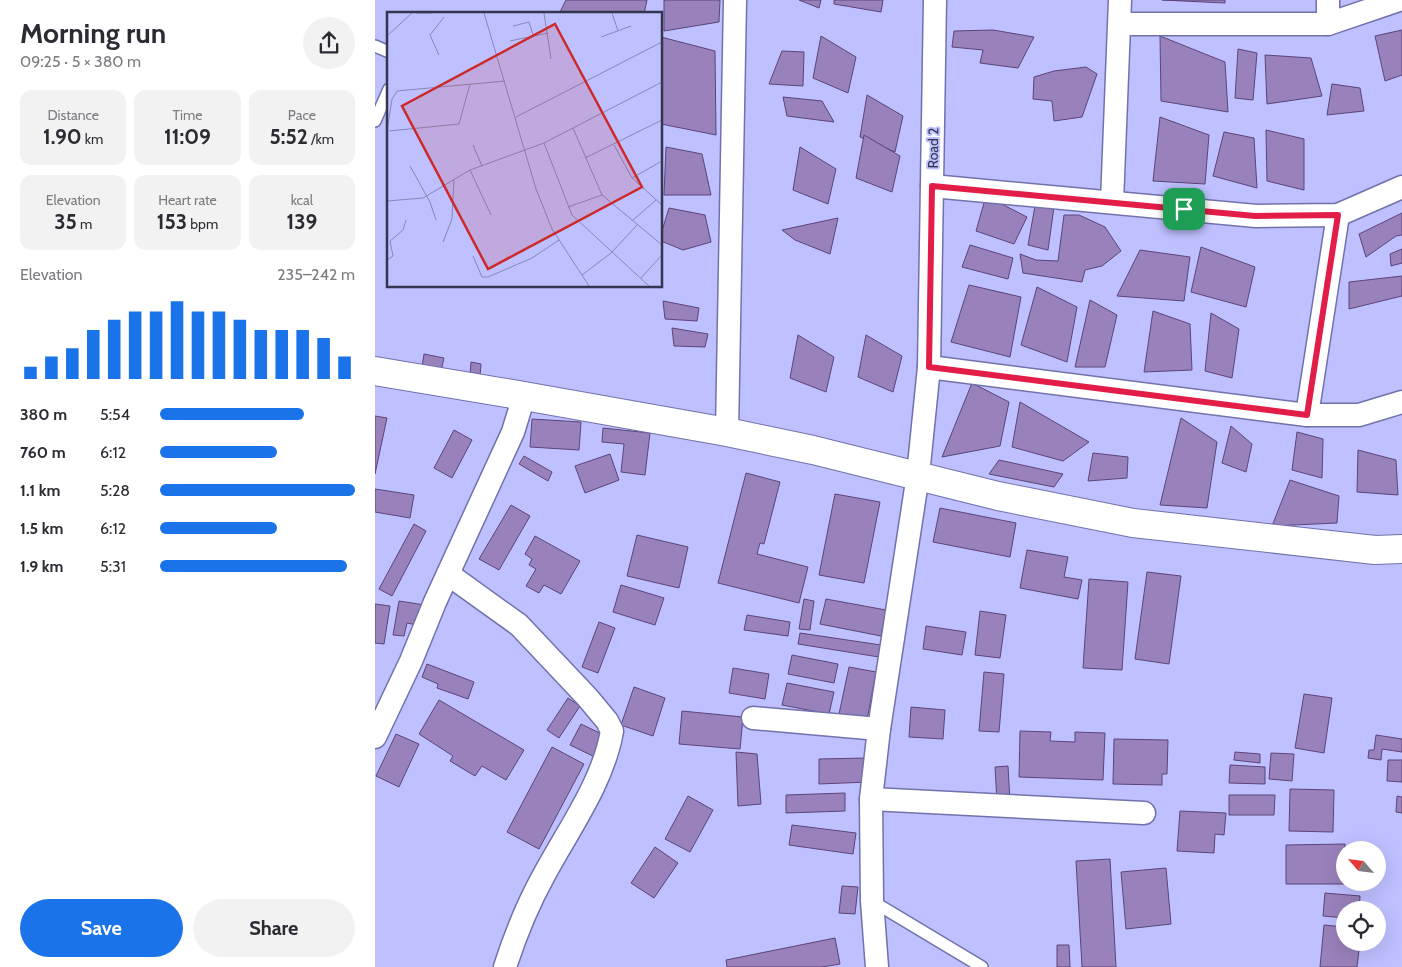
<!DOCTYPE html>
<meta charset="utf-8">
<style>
body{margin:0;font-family:Cabin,sans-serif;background:#f2f2f3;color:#2b2b33;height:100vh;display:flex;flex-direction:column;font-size:19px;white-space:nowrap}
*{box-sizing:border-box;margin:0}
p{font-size:16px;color:#7c7c81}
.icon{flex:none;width:28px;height:28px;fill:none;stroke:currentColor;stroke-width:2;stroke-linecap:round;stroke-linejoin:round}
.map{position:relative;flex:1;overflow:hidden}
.panel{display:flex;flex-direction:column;background:#fff;width:375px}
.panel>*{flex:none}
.needle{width:32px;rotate:298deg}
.tools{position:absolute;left:961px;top:841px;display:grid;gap:10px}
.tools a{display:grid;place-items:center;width:50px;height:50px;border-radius:50%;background:#fff;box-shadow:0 5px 20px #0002;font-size:25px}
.pin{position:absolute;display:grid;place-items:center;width:42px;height:42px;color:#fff;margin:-21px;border-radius:10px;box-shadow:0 2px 8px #0006}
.round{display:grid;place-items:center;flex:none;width:52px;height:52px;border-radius:26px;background:#f2f2f3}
.head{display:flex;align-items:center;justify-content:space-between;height:85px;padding:0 20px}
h1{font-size:28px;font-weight:700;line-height:38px}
.figures{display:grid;grid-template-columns:repeat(3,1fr);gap:8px;height:85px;padding:5px 20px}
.figures div{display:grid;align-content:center;border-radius:12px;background:#f2f2f3;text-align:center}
.figures b{font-size:21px;font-weight:700}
.figures small{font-size:14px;font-weight:400}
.figures p{font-size:14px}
.chart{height:140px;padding:10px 20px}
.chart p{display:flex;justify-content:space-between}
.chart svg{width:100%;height:90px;margin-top:5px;stroke:#1a73e8;stroke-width:6}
.action{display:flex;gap:10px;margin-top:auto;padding:10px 20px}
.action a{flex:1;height:58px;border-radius:30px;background:#1a73e8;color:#fff;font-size:20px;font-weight:700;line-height:58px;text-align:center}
.action a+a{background:#f2f2f3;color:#2b2b33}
ul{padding:0 20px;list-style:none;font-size:16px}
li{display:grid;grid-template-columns:80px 60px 1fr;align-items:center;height:38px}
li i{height:12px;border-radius:6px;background:#1a73e8}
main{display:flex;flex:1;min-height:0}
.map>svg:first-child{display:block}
.building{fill:#9982bb;stroke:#5b4479}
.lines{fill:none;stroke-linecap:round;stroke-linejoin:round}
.lane-casing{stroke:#7172ab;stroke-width:14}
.street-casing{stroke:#7172ab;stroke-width:25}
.secondary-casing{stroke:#7172ab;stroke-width:30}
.lane{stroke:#fff;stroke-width:11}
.street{stroke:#fff;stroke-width:22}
.secondary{stroke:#fff;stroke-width:28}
.route-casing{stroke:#fff;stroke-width:10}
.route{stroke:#e11d48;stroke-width:6}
.labels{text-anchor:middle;stroke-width:4;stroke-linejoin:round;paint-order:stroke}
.street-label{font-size:14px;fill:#34354e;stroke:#bec0ff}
.inset-road{fill:none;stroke:#8788b8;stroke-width:1}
.view{fill:#ce292a;fill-opacity:0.15;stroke:#ce292a;stroke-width:2.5}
.inset-edge{fill:none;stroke:#34354e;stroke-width:2.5}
</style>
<main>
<section class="panel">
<div class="head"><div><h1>Morning run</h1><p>09:25 · 5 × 380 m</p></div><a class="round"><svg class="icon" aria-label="share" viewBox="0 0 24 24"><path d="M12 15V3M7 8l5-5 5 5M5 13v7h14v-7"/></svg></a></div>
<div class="figures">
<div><p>Distance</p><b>1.90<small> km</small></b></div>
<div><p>Time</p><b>11:09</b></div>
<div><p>Pace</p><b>5:52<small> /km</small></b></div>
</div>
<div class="figures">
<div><p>Elevation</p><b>35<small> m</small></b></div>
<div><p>Heart rate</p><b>153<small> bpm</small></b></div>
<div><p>kcal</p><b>139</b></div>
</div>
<div class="chart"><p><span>Elevation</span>235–242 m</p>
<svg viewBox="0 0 160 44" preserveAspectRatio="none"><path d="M5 44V38M15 44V33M25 44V29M35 44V20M45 44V15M55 44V11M65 44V11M75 44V6M85 44V11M95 44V11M105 44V15M115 44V20M125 44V20M135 44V20M145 44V24M155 44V33"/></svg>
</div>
<ul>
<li><b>380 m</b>5:54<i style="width:74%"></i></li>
<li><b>760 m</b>6:12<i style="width:60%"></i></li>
<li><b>1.1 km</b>5:28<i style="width:100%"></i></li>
<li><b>1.5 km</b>6:12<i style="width:60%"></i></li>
<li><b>1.9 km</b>5:31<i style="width:96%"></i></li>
</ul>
<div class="action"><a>Save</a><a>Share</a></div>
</section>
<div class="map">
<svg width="1027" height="967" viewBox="0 0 1027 967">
<rect width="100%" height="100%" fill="#bec0ff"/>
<g class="building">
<path d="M191,0H272L269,14H184Z"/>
<path d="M289,0H345L344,22L289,31Z"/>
<path d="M424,0H446L444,8Z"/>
<path d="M459,0H508L506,12L459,4Z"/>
<path d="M787,0H850V3Z"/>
<path d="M618,30L659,37L643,68L605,63L608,50L577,47L579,31Z"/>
<path d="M1027,30V75L1010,81L1000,36Z"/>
<path d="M446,36L481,57L473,93L438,78Z"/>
<path d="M785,36L850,62L853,112L786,101Z"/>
<path d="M286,37L340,51L341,135L286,124Z"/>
<path d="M863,49L882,53L878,100L860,98Z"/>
<path d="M407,51L429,52L428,86L394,84Z"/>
<path d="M890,55L936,58L947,96L892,104Z"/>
<path d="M711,67L722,74L707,117L679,121L677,101L658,99L659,77L679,71Z"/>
<path d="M957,84L985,88L989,111L952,115Z"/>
<path d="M492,95L528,116L520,152L485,137Z"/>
<path d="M408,97L447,101L459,122L412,116Z"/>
<path d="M785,117L834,135L830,184L778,181Z"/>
<path d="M891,130L929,139V190L892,181Z"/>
<path d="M849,132L879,138L882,188L838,176Z"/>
<path d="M489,135L525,156L517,192L481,178Z"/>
<path d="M291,147L327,154L336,195H289Z"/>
<path d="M425,147L461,169L453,204L418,190Z"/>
<path d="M611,196L652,217L639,244L601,231Z"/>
<path d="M660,206L679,207L673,250L653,245Z"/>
<path d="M294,208L330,215L336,242L308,250L286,241V234Z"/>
<path d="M1027,213V235L1021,236L991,257L984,234Z"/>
<path d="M689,215H704L730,227L746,251L727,266L710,270L707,282L648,273L645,254L661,260L683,261Z"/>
<path d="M463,218L455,254L420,240L407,230Z"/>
<path d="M595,245L638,258L633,279L587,267Z"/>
<path d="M826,247L880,267L871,307L816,292Z"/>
<path d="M1027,249V263L1016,266L1015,254Z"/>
<path d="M765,250L815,257L809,301L742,296Z"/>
<path d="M1027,276V296L974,309V282Z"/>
<path d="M594,285L646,297L635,357L576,342Z"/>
<path d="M662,287L702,307L692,362L646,345Z"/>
<path d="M715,300L742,315L730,367H700Z"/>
<path d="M288,301L324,308L322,321L290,319Z"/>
<path d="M778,311L815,324L817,370L769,372Z"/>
<path d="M836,313L864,329L857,378L830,371Z"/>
<path d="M297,328L333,334L330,347L299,346Z"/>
<path d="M423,335L459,357L451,392L415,378Z"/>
<path d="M491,335L527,356L518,392L483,377Z"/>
<path d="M49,354L69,358L66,371L47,367Z"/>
<path d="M96,362L106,364L105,377L95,376Z"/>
<path d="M597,383L634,402L625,446L567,457Z"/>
<path d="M645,402L714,442L688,461L637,447Z"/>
<path d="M0,416L12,418L0,474Z"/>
<path d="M806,418L842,442L832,508L785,505Z"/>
<path d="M157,419L206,422L204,450L155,447Z"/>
<path d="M856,426L877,444L871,472L847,463Z"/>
<path d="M228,428L275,433L270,475L246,472L249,444L227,442Z"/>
<path d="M79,430L97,440L77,478L59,468Z"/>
<path d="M922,432L948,439L947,478L917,470Z"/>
<path d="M983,450L1021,460L1023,495L982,492Z"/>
<path d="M718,453L753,457L752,478L713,481Z"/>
<path d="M235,454L244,480L210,493L200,466Z"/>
<path d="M149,456L177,472L173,481L144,464Z"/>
<path d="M624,460L688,474L679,487L614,474Z"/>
<path d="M371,473L405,482L389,544L385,543L382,554L433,567L424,603L343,583Z"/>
<path d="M915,480L964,496L962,523L897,526Z"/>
<path d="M0,489L39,495L35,518L0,512Z"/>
<path d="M460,494L505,502L489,583L444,575Z"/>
<path d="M136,505L155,516L124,570L104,559Z"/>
<path d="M565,508L641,523L635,557L558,542Z"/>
<path d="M39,524L51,531L17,596L4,589Z"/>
<path d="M262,535L313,547L304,588L252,576Z"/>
<path d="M160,536L205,561L186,594L169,585L164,593L151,586L161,569L154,565L157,559L150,554Z"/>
<path d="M652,550L693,557L689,577L707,580L703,599L645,588Z"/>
<path d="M772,572L806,576L794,664L760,659Z"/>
<path d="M714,579L753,582L747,670L708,668Z"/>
<path d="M246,585L289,598L280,625L238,612Z"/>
<path d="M429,599L439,601L435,630L424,629Z"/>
<path d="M451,599L511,610L506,636L445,624Z"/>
<path d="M24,601L50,605L46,626L32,623L29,636L18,635Z"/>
<path d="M0,604L15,606L9,644L0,643Z"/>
<path d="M605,611L631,615L625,658L600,655Z"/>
<path d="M372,615L415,622L413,636L369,630Z"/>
<path d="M224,622L240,628L223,673L207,667Z"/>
<path d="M551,626L591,632L587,655L548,649Z"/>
<path d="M425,633L506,645L504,657L423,644Z"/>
<path d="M417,655L463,664L459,683L413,674Z"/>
<path d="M52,664L99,682L93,699L62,688L63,684L47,677Z"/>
<path d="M474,667L501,672L492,720L464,714Z"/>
<path d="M358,668L394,674L390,699L354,693Z"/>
<path d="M609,672L629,674L624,732L604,731Z"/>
<path d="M412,683L459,692L454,714L407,705Z"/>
<path d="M259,687L290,698L278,736L246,725Z"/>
<path d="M929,694L957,698L949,753L920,748Z"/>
<path d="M193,698L205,706L184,738L172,730Z"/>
<path d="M64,700L149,750L131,780L107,766L100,776L75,761L78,756L44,734Z"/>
<path d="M536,707L570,710L568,739L534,737Z"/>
<path d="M307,711L368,717L365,749L304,744Z"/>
<path d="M206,724L233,737L222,758L195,745Z"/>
<path d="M645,731L676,732L675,741L700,742V732L730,733L728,780L644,777Z"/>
<path d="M21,734L44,744L24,787L1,776Z"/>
<path d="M1001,735L1027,739V752L1007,749L1006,760L993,758L994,750H999Z"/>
<path d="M739,739L793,740L792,774H787V785L738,784Z"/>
<path d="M177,747L209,764L164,849L132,832Z"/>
<path d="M361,752L382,754L386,804L363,806Z"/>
<path d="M860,752L885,754V763L859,760Z"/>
<path d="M896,753L919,754L917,781L894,779Z"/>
<path d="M492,758L493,782L444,784V759Z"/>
<path d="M1013,760H1027V782L1012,781Z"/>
<path d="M855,765L890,767V784L854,783Z"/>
<path d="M633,766L635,801H622L620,767Z"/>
<path d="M915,789L959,790L958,832L914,831Z"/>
<path d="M470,793V811L411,813V795Z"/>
<path d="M854,795H900L899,815H854Z"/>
<path d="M313,796L338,810L315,852L290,839Z"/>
<path d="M1022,796L1027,797V813L1021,812Z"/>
<path d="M805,811L851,813L849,835L840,834L839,853L802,851Z"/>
<path d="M417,825L481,833L478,854L414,845Z"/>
<path d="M970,844V884H911V845Z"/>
<path d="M280,847L303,863L279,898L256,883Z"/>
<path d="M735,859L741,967H707L701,861Z"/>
<path d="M791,868L796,924L751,929L746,872Z"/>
<path d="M467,886L483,887L480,914L464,913Z"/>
<path d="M950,893L985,896L984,910H970V918L948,916Z"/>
<path d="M949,925L970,927V942H985L982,967H945Z"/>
<path d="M460,938L465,964L447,967H352L351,960Z"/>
<path d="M682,945H694L695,967H682Z"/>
</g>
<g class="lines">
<g class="lane-casing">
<g id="lane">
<path d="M0,46L14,52"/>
<path d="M0,121L14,89"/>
<path d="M497,901L607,967"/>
</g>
</g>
<g class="street-casing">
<g id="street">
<path d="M953,0V24"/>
<path d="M745,24H953L1024,0"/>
<path d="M557,186L881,216L963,215L1027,187"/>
<path d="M737,202L745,0"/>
<path d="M554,367L932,415H984L1027,402"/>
<path d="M932,415L963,215"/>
<path d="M352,432L360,0"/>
<path d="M73,574L144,625L212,697L232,721L237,731C228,783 193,830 169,875C154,902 139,939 130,967"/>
<path d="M378,718L504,729"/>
<path d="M0,737L36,661L60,602L138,432L149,396"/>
<path d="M496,799L769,813"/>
<path d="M502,967L497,901L496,799L504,729L543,475L554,367L560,0"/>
</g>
</g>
<g class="secondary-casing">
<path id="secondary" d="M0,371L149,396L352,432L438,450L623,496L758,523L1000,550L1027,549"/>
</g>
<use href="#lane" class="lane"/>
<use href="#street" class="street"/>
<use href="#secondary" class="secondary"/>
</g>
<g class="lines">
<g class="route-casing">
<path id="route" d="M557,186L880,216L963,215L932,415L554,367Z"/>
</g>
<use href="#route" class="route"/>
</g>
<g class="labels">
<g class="street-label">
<text transform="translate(558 148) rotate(-89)" y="5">Road 2</text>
</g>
</g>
<g transform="translate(12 12)">
<rect width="275" height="275" fill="#bec0ff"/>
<path class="inset-road" d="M29,1H45M97,1L149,177L165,217L202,274M157,1L164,47M225,1L231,19M126,14L142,10L146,23M0,24L25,1M214,25L244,14M123,29L161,21M52,43L43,23L57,5M129,105L275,30M186,116L215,183L275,233M0,119L5,87L10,79L118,69M2,119L72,112L83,72M157,131L185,203L262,274M86,133L95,154M227,133L245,166L275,193M198,146L275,108M23,154L43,190L49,208M83,158L104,203M245,166L275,149M0,189L36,186L83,158L157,131L275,70M181,195L215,183M246,208L269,188M56,230L65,207L67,167M86,244L95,265H101L145,246L172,228M0,248L6,244L3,229L16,218L19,208M195,263L224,241L250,213M254,266L275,243"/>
<path class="view" d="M168,12L255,175L101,257L15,94Z"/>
<rect width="275" height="275" class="inset-edge"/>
</g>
</svg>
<div class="tools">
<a><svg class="needle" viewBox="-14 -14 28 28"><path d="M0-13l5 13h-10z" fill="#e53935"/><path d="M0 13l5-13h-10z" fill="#7c7c81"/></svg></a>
<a><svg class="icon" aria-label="locate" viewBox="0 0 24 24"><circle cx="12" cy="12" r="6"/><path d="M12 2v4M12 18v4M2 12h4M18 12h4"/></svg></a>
</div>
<div class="pin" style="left:809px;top:209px;background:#1e9e55"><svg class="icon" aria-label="arrive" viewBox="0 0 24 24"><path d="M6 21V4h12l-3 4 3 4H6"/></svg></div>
</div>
</main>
